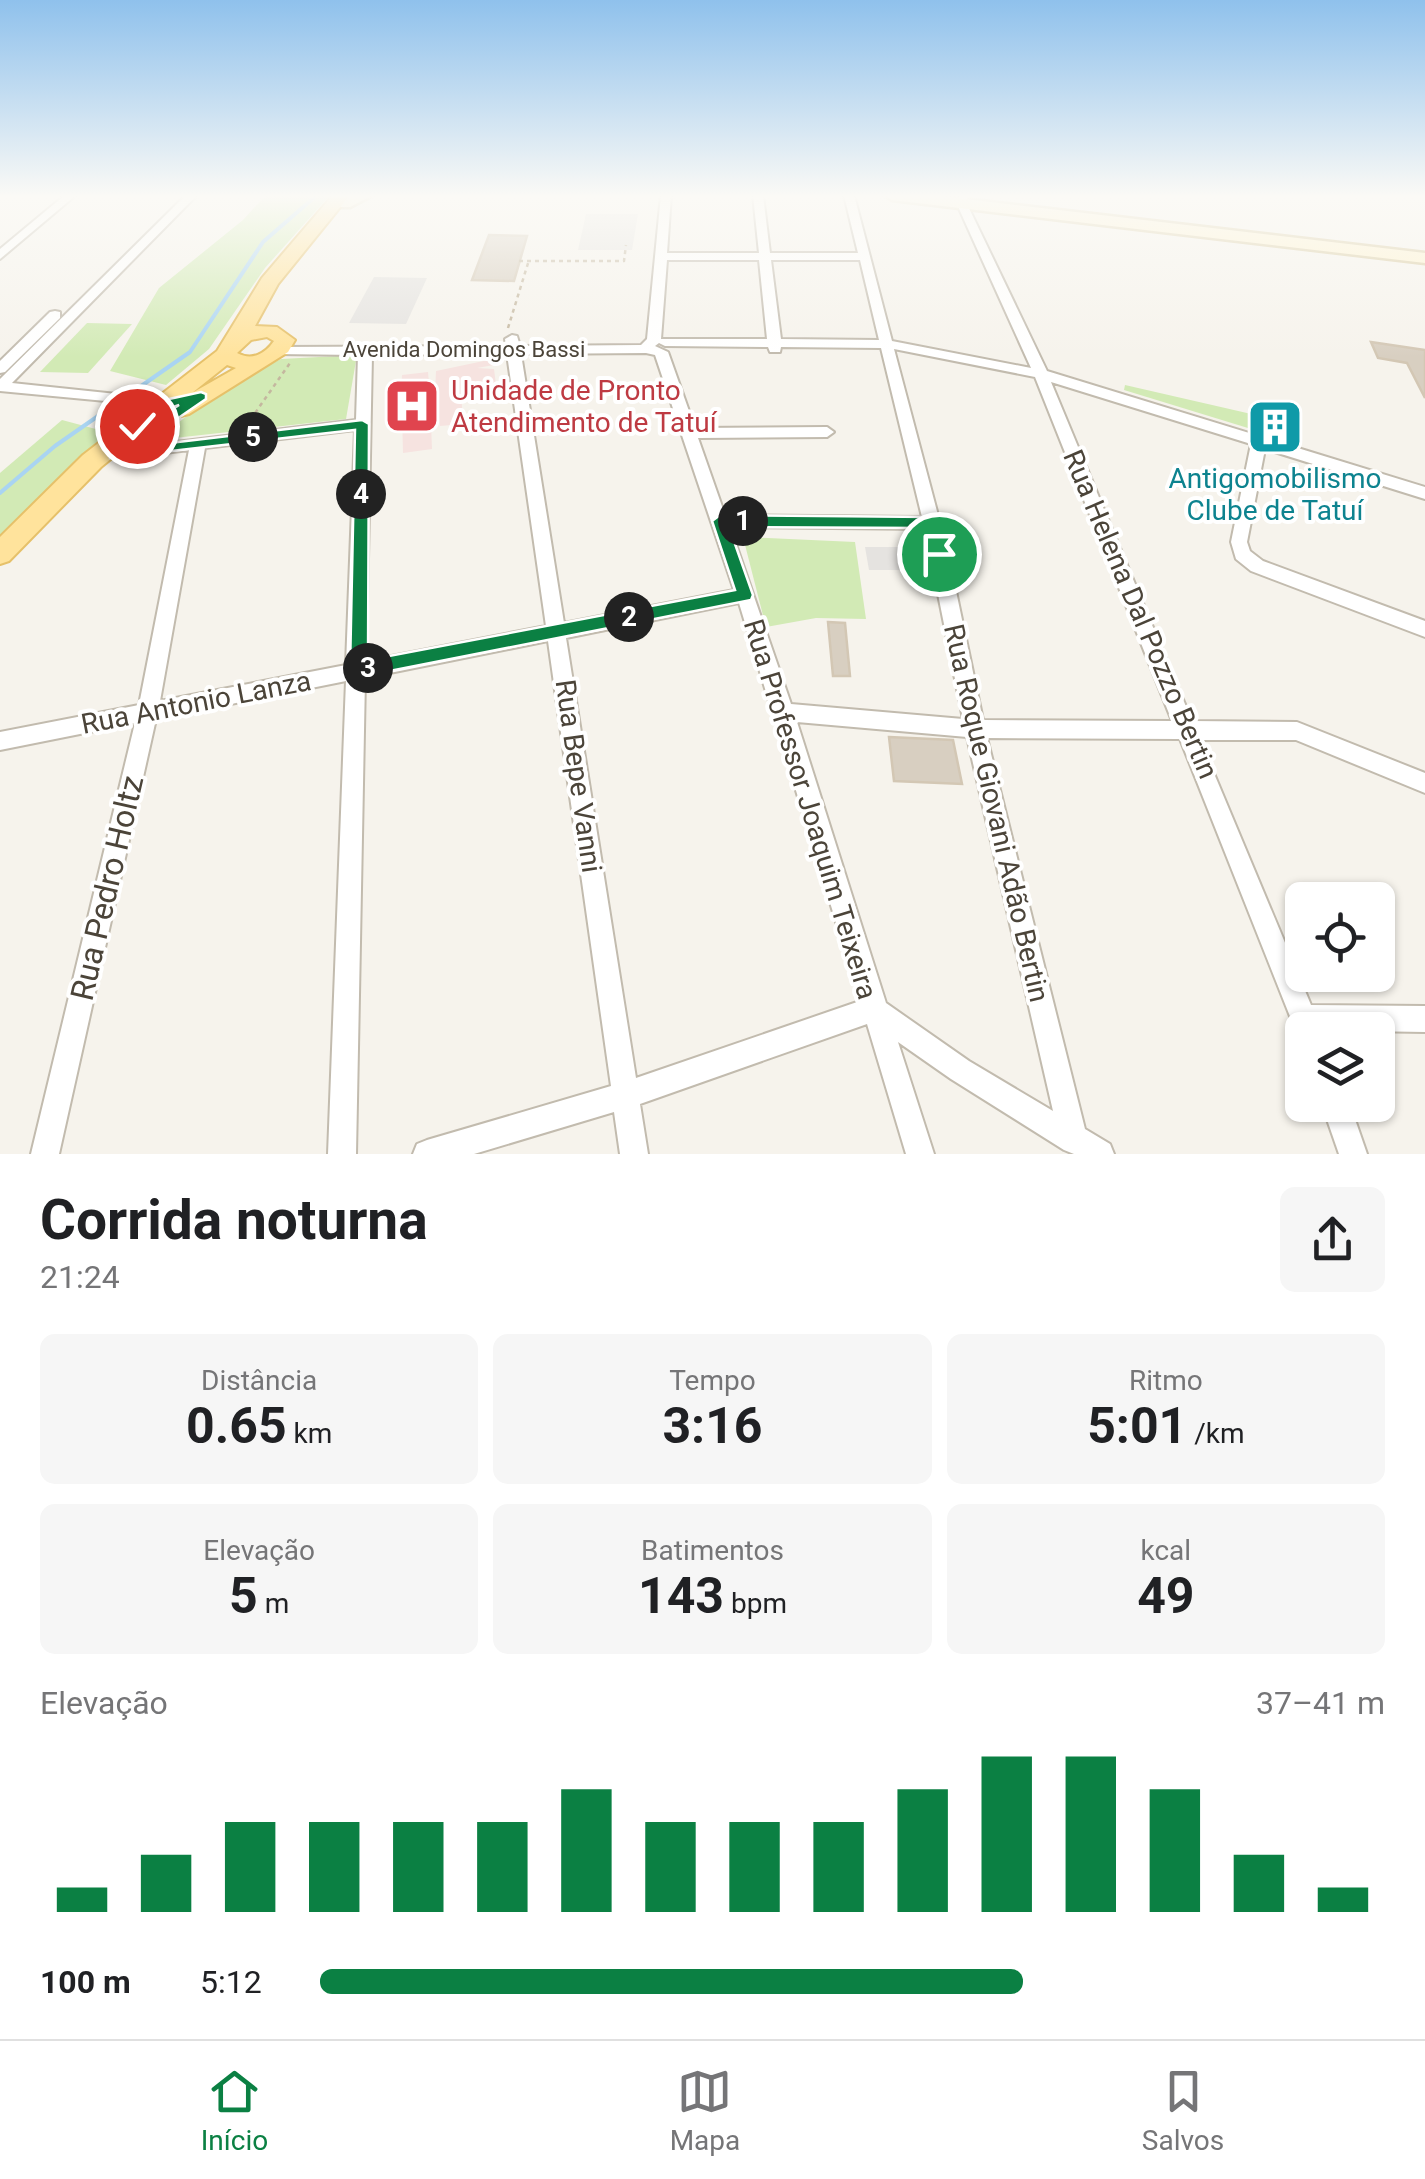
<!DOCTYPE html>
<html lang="pt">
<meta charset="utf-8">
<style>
body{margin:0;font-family:Roboto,sans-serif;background:#f6f6f6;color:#202124;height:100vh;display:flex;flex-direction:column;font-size:38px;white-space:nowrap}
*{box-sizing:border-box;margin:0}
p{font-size:32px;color:#757577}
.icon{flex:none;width:55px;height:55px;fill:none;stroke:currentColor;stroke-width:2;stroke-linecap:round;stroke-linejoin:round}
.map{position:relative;height:1154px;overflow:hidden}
.drawer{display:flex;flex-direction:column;background:#fff;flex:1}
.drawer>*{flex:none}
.fabs{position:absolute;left:1285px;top:882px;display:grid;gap:20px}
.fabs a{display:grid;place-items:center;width:110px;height:110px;border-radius:15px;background:#fff;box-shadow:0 2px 8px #0004;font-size:50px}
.pin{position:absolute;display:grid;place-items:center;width:85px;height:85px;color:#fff;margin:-42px;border:5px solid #fff;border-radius:50%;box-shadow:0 2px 10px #0007}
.km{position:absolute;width:50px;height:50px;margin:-25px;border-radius:50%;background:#222;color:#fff;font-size:28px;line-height:50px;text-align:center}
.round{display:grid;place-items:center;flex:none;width:105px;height:105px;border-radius:15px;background:#f6f6f6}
.summary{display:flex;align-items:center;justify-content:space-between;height:170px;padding:0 40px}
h1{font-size:55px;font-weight:700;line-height:75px}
.figures{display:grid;grid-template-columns:repeat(3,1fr);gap:15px;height:170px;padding:10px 40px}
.figures div{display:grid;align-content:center;border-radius:15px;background:#f6f6f6;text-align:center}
.figures b{font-size:50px;font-weight:700}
.figures small{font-size:28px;font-weight:400}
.figures p{font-size:28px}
.chart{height:280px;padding:20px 40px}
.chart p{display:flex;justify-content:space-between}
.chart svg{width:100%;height:180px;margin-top:10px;stroke:#0b8043;stroke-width:6}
ul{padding:0 40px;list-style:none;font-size:32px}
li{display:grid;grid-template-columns:160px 120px 1fr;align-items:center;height:75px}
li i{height:25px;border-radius:12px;background:#0b8043}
.tab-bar{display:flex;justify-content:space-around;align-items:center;height:140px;border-top:2px solid #e0e0e0;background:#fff;font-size:28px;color:#757577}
.tab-bar a{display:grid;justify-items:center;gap:5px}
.tab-bar .on{color:#0b8043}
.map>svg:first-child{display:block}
.medical{fill:#f6e3e0}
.green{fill:#d2eab5}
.parking{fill:#e5e3e0}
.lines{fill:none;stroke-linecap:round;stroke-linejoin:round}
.stream{stroke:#a9d4f2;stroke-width:4}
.building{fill:#d8cfc1;stroke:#d3c7b4;stroke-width:2.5}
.street-casing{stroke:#c2bbae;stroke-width:4}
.secondary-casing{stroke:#d6c79b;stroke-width:5}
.primary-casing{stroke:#e6c16a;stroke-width:4}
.path{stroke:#c4b79f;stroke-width:2.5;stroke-dasharray:4 4;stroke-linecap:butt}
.street{fill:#fff;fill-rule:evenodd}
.secondary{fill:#fff3cd;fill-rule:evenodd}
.primary{fill:#ffe39c;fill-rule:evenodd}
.route{fill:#0b8043;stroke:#fff;stroke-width:2.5}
.labels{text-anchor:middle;stroke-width:8;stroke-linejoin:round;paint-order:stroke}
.far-street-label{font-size:22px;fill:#4b4439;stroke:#fff}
.health-label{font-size:28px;fill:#be3a42;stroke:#fff;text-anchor:start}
.culture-label{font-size:28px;fill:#0d838f;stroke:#fff}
.street-label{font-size:28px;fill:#4b4439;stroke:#fff}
.near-street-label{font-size:32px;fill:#4b4439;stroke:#fff}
</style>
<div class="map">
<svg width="1425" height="1154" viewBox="0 0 1425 1154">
<rect width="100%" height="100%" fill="#f6f3ec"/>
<path class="medical" d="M493,359L494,365L477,368L494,369L496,385L461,391L463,424L440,426L437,399H430L432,449L403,453L402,414L394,415L392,398L401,395L402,375L428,372L430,394H435L436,371Z"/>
<g class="green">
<path d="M266,195H330L265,268L209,349L166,385L110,371L159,288L243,220Z"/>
<path d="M87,323L132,324L88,373L40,372Z"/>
<path d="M357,355L346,419L156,440L224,387L281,359Z"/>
<path d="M1125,385L1260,416L1261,432L1124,390Z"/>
<path d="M62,420L107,432L0,536V473Z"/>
<path d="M743,537L855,542L866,619L816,618L766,627Z"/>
</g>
<g class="parking">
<path d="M586,214H638L632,250H578Z"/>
<path d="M374,277L427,278L406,324L349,323Z"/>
<path d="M865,547H924L929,570H869Z"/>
</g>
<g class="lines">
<path class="stream" d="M0,493L55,446L190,352L263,242L317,195"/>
</g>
<g class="building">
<path d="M489,235L527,236L514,281L472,280Z"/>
<path d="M1371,342L1425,350V398L1407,363L1378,358Z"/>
<path d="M828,622L845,623L850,676H833Z"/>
<path d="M889,737L953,740L962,784L894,781Z"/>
</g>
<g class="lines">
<g class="street-casing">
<g id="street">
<path d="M65,195H76L0,259V249Z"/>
<path d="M186,195H197L12,383L164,399L169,401V407L0,391V379Z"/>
<path d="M661,195H671L667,253H759L753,195H763L770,253H858L844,195H854L892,341L1031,368L956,202L960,196H968L966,202L1047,371L1425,487V499L1265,449L1247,542L1250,551L1263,561L1425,621V637L1251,571L1236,559L1231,542L1251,444L1051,382L1192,721L1297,722L1425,773V793L1296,740H1200L1311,1005L1425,1006V1032L1302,1030V1041L1299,1039L1180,739L987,738L1085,1129L1110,1144L1114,1154H1074L1064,1150L951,1079L898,1042L934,1154H906L867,1024L640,1104L648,1154H620L614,1112L474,1154H413L417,1144L427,1140L611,1086L548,641L365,678L356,1154H328L346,681L156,719L59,1154H31L135,723L0,750V732L139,705L189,450L115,459L107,454L110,450L356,420L358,355L275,354V348L280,347L506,346L505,339L512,335L517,336L520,346L641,345L647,339ZM667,260H759L767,339H661ZM771,260H860L879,340L781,339ZM659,343L665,346L768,347L770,352H780L781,347L881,348L922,517L725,515L698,438L827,437L834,432L827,427L695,428L668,352L655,346ZM894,349L1035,377L1172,721L983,720L948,553ZM646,353L655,355L734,590L564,623L521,354ZM507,354L546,626L366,661L372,355ZM355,430L346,665L160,701L205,448ZM730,527L925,529L963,719L791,704ZM739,603L860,1001L636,1078L566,638ZM797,722L967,737L1053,1111L969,1061L886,1003Z"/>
<path d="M55,311L60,312V318L5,372L0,373V361L50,312Z"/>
<path d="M1322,1105H1350L1367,1154H1339Z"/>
</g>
</g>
<g class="secondary-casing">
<g id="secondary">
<path d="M352,195H373L350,207H340V201Z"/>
<path d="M884,195H931L1425,253V263L892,200Z"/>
</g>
</g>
<g class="primary-casing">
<path id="primary" d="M333,195H350L278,284L255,326L277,327L295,340L288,352L189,414L181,416L171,410L101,467L9,561L0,564V537L83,455L217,351L262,278ZM267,337L274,341C265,354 252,361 237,353L251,340ZM227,365L236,368L192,393Z"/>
</g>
<g class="path">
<path d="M519,261H624L626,245"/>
<path d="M508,328L529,260"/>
<path d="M246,426L290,363"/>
</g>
<use href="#street" class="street"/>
<use href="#secondary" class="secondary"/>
<use href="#primary" class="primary"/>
</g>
<linearGradient id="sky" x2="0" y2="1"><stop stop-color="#8fc1ec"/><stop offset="0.55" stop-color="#fbfaf6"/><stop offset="1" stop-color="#fbfaf6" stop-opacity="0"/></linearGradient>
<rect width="1425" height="357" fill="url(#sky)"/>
<path class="route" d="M201,392L206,394V399L136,447L362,420L369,424L368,660L735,590L712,521L720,515L931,517L939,522L947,554L939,560L933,558L925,528L729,527L753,595L751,600L359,677L350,670L355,430L110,458V451L179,405C161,409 150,430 132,429V422L160,401Z"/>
<defs>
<g id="hospital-square" transform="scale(2.875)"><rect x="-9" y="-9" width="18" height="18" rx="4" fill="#e0444e" stroke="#fff"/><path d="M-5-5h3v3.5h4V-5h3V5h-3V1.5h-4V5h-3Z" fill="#fff"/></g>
<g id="building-square" transform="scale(2.875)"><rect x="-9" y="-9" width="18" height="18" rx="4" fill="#0f9aa8" stroke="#fff"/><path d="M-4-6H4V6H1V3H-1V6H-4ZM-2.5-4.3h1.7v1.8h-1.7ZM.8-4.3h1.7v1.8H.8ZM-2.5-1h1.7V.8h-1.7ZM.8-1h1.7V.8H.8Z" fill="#fff"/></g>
</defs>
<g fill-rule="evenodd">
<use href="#hospital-square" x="412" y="406"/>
<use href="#building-square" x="1275" y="427"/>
</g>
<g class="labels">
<g class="far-street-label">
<text x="464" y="357">Avenida Domingos Bassi</text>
</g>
<g class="health-label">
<text x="451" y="400">Unidade de Pronto<tspan x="451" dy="32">Atendimento de Tatuí</tspan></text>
</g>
<g class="culture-label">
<text x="1275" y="488">Antigomobilismo<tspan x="1275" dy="32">Clube de Tatuí</tspan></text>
</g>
<g class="street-label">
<text transform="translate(1141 614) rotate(67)" y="10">Rua Helena Dal Pozzo Bertin</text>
<text transform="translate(196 702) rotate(-11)" y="10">Rua Antonio Lanza</text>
<text transform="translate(579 776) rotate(82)" y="10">Rua Bepe Vanni</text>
<text transform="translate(811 809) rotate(73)" y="10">Rua Professor Joaquim Teixeira</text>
<text transform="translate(997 813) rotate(77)" y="10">Rua Roque Giovani Adão Bertin</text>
</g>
<g class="near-street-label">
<text transform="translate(107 888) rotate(-77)" y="11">Rua Pedro Holtz</text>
</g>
</g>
</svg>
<div class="fabs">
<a><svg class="icon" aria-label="locate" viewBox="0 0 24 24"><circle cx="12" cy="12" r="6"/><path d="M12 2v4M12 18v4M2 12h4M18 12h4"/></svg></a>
<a><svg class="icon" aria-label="layers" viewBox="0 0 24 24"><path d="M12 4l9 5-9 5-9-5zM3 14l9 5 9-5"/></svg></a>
</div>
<div class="pin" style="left:939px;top:554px;background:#1e9e55"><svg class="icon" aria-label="arrive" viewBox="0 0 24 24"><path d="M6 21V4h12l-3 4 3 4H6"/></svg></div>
<div class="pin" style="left:137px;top:426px;background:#d93025"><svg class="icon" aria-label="check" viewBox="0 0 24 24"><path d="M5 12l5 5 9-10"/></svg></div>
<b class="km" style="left:743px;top:521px">1</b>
<b class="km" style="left:629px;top:617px">2</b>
<b class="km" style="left:368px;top:668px">3</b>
<b class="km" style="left:361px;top:494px">4</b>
<b class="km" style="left:253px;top:437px">5</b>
</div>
<section class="drawer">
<div class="summary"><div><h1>Corrida noturna</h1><p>21:24</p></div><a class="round"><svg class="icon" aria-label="share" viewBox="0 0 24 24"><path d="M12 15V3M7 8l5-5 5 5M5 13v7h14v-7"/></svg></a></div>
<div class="figures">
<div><p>Distância</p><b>0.65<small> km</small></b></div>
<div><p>Tempo</p><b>3:16</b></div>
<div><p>Ritmo</p><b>5:01<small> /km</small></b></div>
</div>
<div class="figures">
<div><p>Elevação</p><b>5<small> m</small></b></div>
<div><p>Batimentos</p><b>143<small> bpm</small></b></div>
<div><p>kcal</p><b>49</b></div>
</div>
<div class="chart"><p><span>Elevação</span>37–41 m</p>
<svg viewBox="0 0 160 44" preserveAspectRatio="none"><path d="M5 44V38M15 44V30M25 44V22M35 44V22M45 44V22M55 44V22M65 44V14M75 44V22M85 44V22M95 44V22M105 44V14M115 44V6M125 44V6M135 44V14M145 44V30M155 44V38"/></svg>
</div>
<ul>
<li><b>100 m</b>5:12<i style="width:66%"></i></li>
</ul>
</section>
<nav class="tab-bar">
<a class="on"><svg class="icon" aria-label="home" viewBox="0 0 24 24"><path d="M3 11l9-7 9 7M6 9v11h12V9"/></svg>Início</a>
<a><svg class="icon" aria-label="map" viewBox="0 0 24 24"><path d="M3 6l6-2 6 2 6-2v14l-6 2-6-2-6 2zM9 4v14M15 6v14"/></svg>Mapa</a>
<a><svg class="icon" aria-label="saved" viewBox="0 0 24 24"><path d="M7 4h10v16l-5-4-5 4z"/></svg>Salvos</a>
</nav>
